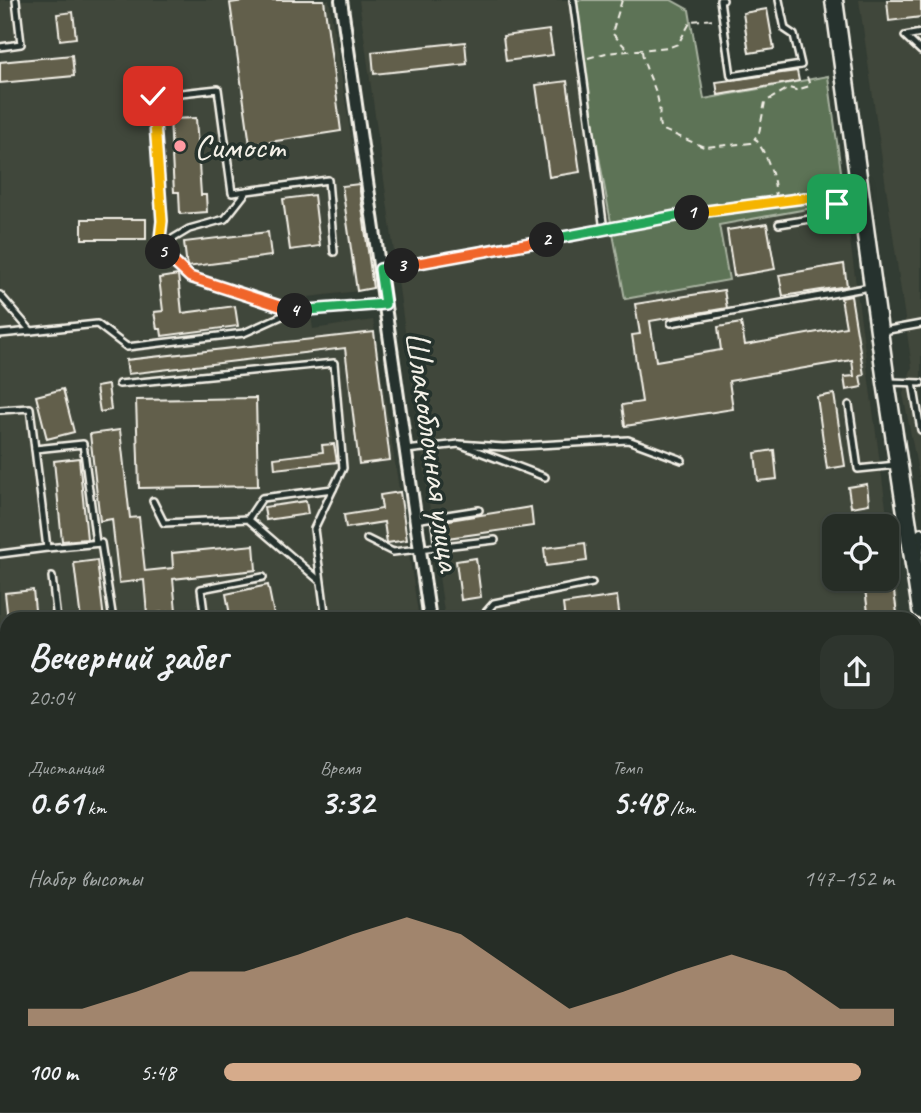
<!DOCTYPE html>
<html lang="ru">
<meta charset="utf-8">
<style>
body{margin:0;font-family:Caveat,sans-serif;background:#2e352e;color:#f1f3f6;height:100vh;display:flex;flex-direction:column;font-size:26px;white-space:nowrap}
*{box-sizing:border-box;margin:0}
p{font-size:23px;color:#a4a8a7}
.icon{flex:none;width:38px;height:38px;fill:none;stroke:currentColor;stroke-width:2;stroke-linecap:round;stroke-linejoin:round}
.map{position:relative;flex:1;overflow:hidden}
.sheet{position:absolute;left:0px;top:612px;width:922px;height:500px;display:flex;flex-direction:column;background:#262d26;border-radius:21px 21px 0 0;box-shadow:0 2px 5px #0004,0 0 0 2px #424943}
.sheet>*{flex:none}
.buttons{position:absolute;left:822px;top:514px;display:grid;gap:14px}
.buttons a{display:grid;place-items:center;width:77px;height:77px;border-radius:14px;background:#262d26;box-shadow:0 2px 5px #0004,0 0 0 2px #424943;font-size:35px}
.pin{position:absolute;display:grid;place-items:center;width:60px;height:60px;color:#fff;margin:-30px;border-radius:14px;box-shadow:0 4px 10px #0006}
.km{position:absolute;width:35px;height:35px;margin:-18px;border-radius:50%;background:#222;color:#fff;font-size:19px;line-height:35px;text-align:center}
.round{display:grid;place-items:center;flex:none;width:74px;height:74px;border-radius:21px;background:#2e352e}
.headline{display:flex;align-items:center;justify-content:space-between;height:119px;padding:0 28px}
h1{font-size:38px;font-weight:700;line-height:52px}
.figures{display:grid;grid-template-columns:repeat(3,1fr);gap:10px;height:119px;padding:7px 28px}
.figures div{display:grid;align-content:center}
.figures b{font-size:35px;font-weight:700}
.figures small{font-size:19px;font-weight:400}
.figures p{font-size:19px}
.chart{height:196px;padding:14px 28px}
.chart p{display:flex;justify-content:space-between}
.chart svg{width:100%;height:126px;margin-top:7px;fill:#d6ab8b;opacity:.7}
ul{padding:0 28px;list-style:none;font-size:23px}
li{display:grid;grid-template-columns:112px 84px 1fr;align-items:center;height:52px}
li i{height:18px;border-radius:9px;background:#d6ab8b}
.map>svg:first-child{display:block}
.built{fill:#40463a;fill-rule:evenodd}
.green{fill:#5d7357;stroke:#a8b2a0;stroke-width:2}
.building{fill:#625f4b;stroke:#f4f1e8;stroke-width:2}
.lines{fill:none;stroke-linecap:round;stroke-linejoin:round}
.service-casing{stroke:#f4f1e8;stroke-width:10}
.minor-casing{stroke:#f4f1e8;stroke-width:16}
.tertiary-casing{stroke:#f4f1e8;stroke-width:18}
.secondary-casing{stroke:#f4f1e8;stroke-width:19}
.primary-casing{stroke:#f4f1e8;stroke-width:21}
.path{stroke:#f4f1e8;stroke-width:2;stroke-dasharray:7 5;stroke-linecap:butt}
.service{stroke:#26332d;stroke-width:5}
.minor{stroke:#26332d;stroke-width:10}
.tertiary{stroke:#26332d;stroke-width:12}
.secondary{stroke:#26332d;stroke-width:14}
.primary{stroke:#26332d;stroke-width:16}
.split-1-casing{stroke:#fff;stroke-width:14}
.split-2-casing{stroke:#fff;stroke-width:14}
.split-3-casing{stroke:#fff;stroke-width:14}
.split-4-casing{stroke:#fff;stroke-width:14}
.split-5-casing{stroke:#fff;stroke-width:14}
.split-6-casing{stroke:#fff;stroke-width:14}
.split-1{stroke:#f5b400;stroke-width:9}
.split-2{stroke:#22a559;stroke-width:9}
.split-3{stroke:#f0652b;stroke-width:9}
.split-4{stroke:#22a559;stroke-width:9}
.split-5{stroke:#f0652b;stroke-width:9}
.split-6{stroke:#f5b400;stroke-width:9}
.poi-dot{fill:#ff9aa2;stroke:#26332d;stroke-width:2.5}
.labels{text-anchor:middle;stroke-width:7;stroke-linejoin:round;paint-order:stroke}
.poi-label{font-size:35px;fill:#f4f1e8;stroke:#26332d;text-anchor:start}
.street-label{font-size:35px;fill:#f4f1e8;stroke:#26332d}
</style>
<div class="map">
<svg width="921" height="1113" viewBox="0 0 921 1113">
<rect width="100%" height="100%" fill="#323c33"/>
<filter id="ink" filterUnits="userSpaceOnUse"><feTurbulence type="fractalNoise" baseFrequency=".0143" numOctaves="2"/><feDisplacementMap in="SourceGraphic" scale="14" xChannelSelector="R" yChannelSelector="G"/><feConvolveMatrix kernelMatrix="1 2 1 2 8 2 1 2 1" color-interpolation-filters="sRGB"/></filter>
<g filter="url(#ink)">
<g class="built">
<path d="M0,0H329L375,285L367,290L308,297L313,329L373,320L419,619L7,620V860L0,861Z"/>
<path d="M359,0H671L689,10L704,99L828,76L901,619H445ZM835,527H887V579H835Z"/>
<path d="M859,0H921V487L903,394L912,367Z"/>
<path d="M915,783L921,823V925L915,926Z"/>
<path d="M7,888V1106H256L257,1113H0V889Z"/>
</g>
<path class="green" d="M575,0H671L689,10L704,99L828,76L844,193L840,203L719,225L729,280L625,299L595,135Z"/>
<g class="building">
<path d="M251,0H324L341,131L250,145L230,3Z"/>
<path d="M887,0H921V17L889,21Z"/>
<path d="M767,9L774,49L749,53L743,13Z"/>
<path d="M73,12L76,38L60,40L57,14Z"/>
<path d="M549,30L553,55L506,61L503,36Z"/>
<path d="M465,42L467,64L374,74L372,52Z"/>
<path d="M72,55L74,76L0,83V62Z"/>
<path d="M797,71L799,81L718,95L716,82Z"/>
<path d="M567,81L580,172L549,177L536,85Z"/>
<path d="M196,118L201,195H206L207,212L180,214L179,192H174L170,119Z"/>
<path d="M359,184L373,288L357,291L342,186Z"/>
<path d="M314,195L320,246L290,250L283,199Z"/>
<rect x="82" y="219" width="64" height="20"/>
<path d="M767,224L775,269L734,276L727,230Z"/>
<path d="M268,232L271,256L187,267L184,242Z"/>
<path d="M844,264L847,286L783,296L779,275Z"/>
<path d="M178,275L182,313L235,306L238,326L162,336L161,329H157L154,312L163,311L159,278Z"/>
<path d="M724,290L727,308L650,321L656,361L721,350L718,327L741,323L745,345L846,327L841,298L851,296L864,375L860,376L862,387L846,390L844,377L854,376L852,360L729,381L733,409L625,426L622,405L642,402L632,335L640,334L635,304Z"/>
<path d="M374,332L390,460L359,464L345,348L128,374L126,360Z"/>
<path d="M108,385L111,410L100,412L96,387Z"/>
<path d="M63,389L74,432L47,439L36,396Z"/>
<path d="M834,394L845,466L827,469L817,397Z"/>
<path d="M256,398L258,486L139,488L136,400Z"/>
<path d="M120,430L130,518L139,517L145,571L173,568L172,553L254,545L256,570L173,579L176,611L147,614L144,580L119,583L112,519L100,521L90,434Z"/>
<path d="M334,444L337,462L275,469L274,458L323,452L322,445Z"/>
<path d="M774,450L777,479L758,481L755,453Z"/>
<path d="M79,458L87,539L62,541L54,461Z"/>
<path d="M867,484L869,504L851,507L848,487Z"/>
<path d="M400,492L407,540L387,543L384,522L346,528L344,515L382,509L380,495Z"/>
<path d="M306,501L308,514L266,520L264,507Z"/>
<path d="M531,507L533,526L433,540L431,523Z"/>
<path d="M585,543L587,561L546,566L544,548Z"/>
<path d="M476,558L481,597L461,600L456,561Z"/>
<path d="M97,560L104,620H81L74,563Z"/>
<path d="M268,585L275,620H231L226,594Z"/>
<path d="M893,585L898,620H869L865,589Z"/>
<path d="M33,590L36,620H8L5,593Z"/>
<path d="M617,596L620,620H565L563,604Z"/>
</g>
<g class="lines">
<g class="service-casing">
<g id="service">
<path d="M723,0H720L731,76L801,65L794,35L785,29L779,0"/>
<path d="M921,33L905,36L921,51"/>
<path d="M0,47L21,44L16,0"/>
<path d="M779,224L860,211"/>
<path d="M159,247L189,229L225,219L247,191"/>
<path d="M381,269L604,230L573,0"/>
<path d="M0,295L31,331L97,324L127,347L244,333L293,311L385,304"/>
<path d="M293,311L190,277L159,247L162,221L153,96L218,89L232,193L328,180L334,252"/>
<path d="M671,323L870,287"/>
<path d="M883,331L921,324"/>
<path d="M0,334L31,331"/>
<path d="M889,382L921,383"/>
<path d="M913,383L921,430"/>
<path d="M119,384L334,363L343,468L314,529L326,620"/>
<path d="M849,405L858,469L896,465"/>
<path d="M0,410L30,408L47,548L101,543L113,620"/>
<path d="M459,444L503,447L628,440L682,460"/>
<path d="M35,449L83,444L96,543"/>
<path d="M406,450L459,444L545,477"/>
<path d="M153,501L164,523L248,519L320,581"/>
<path d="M248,519L262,498L333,489"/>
<path d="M415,520L479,510"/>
<path d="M367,539L393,552L495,540"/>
<path d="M0,554L47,548"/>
<path d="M52,577L57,620"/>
<path d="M205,620L201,589L263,577"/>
<path d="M479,620L494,603L592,583"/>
<path d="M0,659L7,722"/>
<path d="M0,730L7,733"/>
<path d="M915,833H921"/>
<path d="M0,952L7,949"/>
<path d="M915,1070H919"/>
<path d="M166,1106L169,1113"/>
<path d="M238,1106L239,1113"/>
<path d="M291,1106L293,1113"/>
<path d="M388,1106L389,1113"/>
<path d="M759,1106L760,1113"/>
<path d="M664,1113L713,1106"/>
</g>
</g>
<g class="minor-casing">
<g id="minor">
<path d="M341,0L430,620"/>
<path d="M917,558L921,534"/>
<path d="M915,936L921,935"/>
<path d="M440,1106L441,1113"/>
<path d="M551,1106L552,1113"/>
<path d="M656,1106V1113"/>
</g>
</g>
<g class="tertiary-casing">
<path id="tertiary" d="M343,1106L344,1113"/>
</g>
<g class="secondary-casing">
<g id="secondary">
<path d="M915,755L921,754"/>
<path d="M0,874L7,873"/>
</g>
</g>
<g class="primary-casing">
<path id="primary" d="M834,0L886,382L921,610"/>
</g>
<g class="path">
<path d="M622,0L612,33L628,50"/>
<path d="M642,51C644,71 657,86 659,106C661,115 657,121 661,129L704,147L752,143L755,138"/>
<path d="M588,58L606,53L670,47L678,44L691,21L716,19"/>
<path d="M776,199C775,176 768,157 755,138L759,133L765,102L789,88L796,90L810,86L805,70"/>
<path d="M611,227L776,200L805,198L839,206"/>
</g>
<use href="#service" class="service"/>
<use href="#minor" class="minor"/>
<use href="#tertiary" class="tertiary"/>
<use href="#secondary" class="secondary"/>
<use href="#primary" class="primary"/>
</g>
</g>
<g class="lines" filter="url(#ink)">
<g class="split-1-casing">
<path id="split-1" d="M692,213L805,198L837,204"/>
</g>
<g class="split-2-casing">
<path id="split-2" d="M547,240L692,213"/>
</g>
<g class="split-3-casing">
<path id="split-3" d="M402,266L547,240"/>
</g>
<g class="split-4-casing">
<path id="split-4" d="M295,311L385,304L380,269L402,266"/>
</g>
<g class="split-5-casing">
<path id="split-5" d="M163,252L190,277L295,311"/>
</g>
<g class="split-6-casing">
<path id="split-6" d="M153,96L162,221L159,247L163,252"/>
</g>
<use href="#split-1" class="split-1"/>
<use href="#split-2" class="split-2"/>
<use href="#split-3" class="split-3"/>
<use href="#split-4" class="split-4"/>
<use href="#split-5" class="split-5"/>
<use href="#split-6" class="split-6"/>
</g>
<circle class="poi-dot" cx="180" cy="146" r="7"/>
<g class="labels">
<g class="poi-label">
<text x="194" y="158">Симост</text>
</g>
<g class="street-label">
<text transform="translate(434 451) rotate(82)" y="12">Шлакоблочная улица</text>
</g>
</g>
</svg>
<div class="buttons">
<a><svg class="icon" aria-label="locate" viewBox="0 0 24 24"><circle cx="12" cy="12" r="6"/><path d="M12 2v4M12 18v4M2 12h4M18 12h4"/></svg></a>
</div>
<div class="pin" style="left:837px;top:204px;background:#1e9e55"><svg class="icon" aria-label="arrive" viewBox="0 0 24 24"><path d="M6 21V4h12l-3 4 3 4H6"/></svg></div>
<div class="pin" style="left:153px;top:96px;background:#d93025"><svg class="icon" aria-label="check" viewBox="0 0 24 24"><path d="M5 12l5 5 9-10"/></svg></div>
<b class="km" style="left:692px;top:213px">1</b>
<b class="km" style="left:547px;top:240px">2</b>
<b class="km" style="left:402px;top:266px">3</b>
<b class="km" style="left:295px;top:311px">4</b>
<b class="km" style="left:163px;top:252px">5</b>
<section class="sheet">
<div class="headline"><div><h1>Вечерний забег</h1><p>20:04</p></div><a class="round"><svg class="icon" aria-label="share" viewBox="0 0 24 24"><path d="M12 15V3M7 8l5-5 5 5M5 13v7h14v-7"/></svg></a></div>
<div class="figures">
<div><p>Дистанция</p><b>0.61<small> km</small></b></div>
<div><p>Время</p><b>3:32</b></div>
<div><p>Темп</p><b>5:48<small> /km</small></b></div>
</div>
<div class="chart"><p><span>Набор высоты</span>147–152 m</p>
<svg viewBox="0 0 160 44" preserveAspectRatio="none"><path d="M0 44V38L10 38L20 32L30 25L40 25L50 19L60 12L70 6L80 12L90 25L100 38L110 32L120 25L130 19L140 25L150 38L160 38V44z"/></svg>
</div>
<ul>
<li><b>100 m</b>5:48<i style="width:95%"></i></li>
</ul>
</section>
</div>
